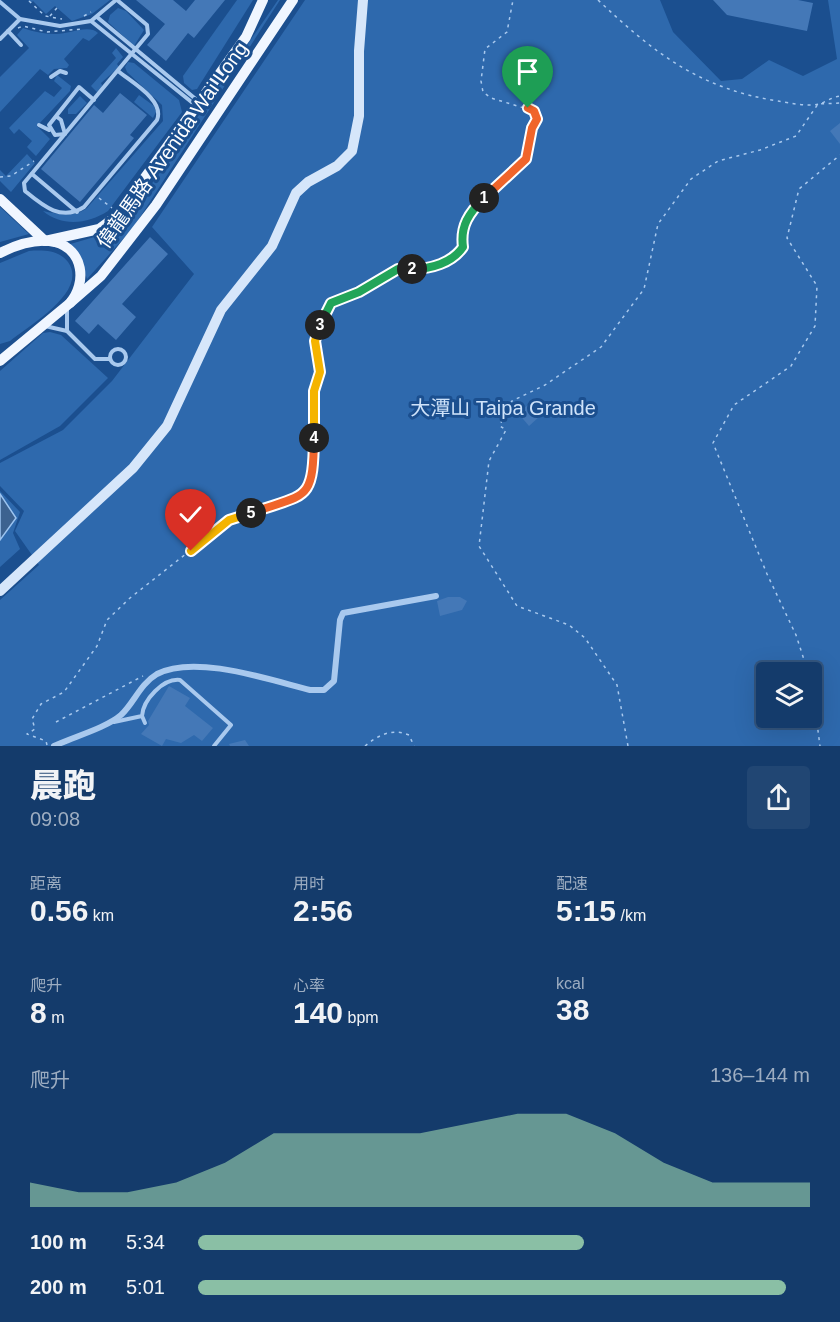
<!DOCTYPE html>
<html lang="zh">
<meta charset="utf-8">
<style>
body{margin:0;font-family:Arial,"Noto Sans SC",sans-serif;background:#214673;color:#f1f3f6;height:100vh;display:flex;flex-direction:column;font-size:22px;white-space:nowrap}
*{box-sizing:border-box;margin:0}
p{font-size:20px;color:#9dadc1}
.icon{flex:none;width:33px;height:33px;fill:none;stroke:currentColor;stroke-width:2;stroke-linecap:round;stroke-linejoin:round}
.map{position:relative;height:746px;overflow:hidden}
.details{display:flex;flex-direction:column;background:#143b6b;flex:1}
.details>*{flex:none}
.controls{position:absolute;left:756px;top:662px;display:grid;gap:12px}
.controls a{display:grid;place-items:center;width:66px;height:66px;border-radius:6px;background:#143b6b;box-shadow:0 6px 24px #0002,0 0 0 2px #33557e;font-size:30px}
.pin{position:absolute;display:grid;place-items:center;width:51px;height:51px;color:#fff;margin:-62px -26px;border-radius:50% 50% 50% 0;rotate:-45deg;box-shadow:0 0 6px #0007}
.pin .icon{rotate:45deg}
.km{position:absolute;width:30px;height:30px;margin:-15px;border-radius:50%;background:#222;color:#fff;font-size:16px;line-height:30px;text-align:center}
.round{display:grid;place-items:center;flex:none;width:63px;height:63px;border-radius:6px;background:#214673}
.head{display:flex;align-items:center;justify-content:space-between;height:102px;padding:0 30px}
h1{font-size:33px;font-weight:800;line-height:45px}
.metrics{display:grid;grid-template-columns:repeat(3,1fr);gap:9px;height:102px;padding:6px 30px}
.metrics div{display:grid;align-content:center}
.metrics b{font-size:30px;font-weight:800}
.metrics small{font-size:16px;font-weight:400}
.metrics p{font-size:16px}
.chart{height:168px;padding:12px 30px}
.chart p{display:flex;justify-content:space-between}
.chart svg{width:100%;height:108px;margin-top:6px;fill:#8abfa5;opacity:.7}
ul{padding:0 30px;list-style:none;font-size:20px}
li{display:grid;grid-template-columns:96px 72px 1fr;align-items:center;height:45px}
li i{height:15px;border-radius:8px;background:#8abfa5}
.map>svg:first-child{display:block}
.green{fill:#2e69ad;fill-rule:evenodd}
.water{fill:#3c6290;stroke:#9cc4f0;stroke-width:1.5}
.building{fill:#4478b7}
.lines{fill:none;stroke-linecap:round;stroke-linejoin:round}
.path{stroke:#a9c9ee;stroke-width:1.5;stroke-dasharray:3 4.5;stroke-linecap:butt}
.lane{stroke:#a9c9ee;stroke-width:4}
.street{stroke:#a9c9ee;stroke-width:6}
.secondary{stroke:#d6e6fa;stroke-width:10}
.primary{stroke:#f0f6ff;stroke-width:10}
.split-1-casing{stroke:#fff;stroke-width:12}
.split-2-casing{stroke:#fff;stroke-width:12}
.split-3-casing{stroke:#fff;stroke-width:12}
.split-4-casing{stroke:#fff;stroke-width:12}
.split-5-casing{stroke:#fff;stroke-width:12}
.split-6-casing{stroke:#fff;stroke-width:12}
.split-1{stroke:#f0652b;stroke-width:8}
.split-2{stroke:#22a559;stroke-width:8}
.split-3{stroke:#22a559;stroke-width:8}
.split-4{stroke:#f5b400;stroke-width:8}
.split-5{stroke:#f0652b;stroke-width:8}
.split-6{stroke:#f5b400;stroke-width:8}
.labels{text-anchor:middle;stroke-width:6;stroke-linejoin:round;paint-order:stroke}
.street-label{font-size:20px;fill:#fff;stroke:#1b4f8f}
.park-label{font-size:20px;fill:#cfe3fa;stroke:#1b4f8f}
</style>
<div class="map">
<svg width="840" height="746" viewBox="0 0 840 746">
<rect width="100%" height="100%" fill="#1b4f8f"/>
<g class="green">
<path d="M28,0H110L92,14L72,21L55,6L46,14L33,1L31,3Z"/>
<path d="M237,0H253L197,89L192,90L184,83L183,76Z"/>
<path d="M278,0H280L133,228L87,279L80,258L67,245L108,233L131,214Z"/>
<path d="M305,0H660L673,32L721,81L742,79L769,60L803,76L837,59L828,0H840V746H0V600L39,565L15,531L24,511L0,486V463L63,430L112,381L194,274L152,227ZM766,672H812V717H766Z"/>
<path d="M118,8L126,11L144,30L134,46L108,22L110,15Z"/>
<path d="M23,28C34,32 45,34 56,34C69,34 89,24 98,33L89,41L83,38L64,59L69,65L67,68L54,69L48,75L40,69L0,112V77L29,48L17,35Z"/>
<path d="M116,48L123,57L117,64L119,67L101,83L103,87L97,92L91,86L116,58L112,53Z"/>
<path d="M128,62L134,63L179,100L182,112L108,211C88,224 62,227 43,211C58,214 74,218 87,208L163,121L162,105L127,72L125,67Z"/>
<path d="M57,75L71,86L70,91L37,126L50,139L36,156L27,147L32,141L19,129L14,134L9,128L45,91L54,97L62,88L54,81Z"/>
<path d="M139,95L154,106L156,112L153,118L134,102Z"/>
<path d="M80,96L87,103L76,114H68V109Z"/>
<path d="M27,154L35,163L11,192L0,181V170L6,176Z"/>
<path d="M0,207L29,234L0,242Z"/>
<path d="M29,251C43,250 59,250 68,262C89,291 30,325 10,341L0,344V263Z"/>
<path d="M50,332L61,335L108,378L60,426L0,460V371L43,333Z"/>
<path d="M0,491L20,512L13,533L20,549L0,567Z"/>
</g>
<path class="water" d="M0,494L16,518L0,540Z"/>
<g class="building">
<path d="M136,0H173L186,11L195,0H225L194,38L188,33L166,61L147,45L165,24Z"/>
<path d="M713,0H798L813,3L807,31L727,15Z"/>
<path d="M120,93L147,115L130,135L134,138L80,202L41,169L94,105L103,113Z"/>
<path d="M840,123V144L830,131Z"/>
<path d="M150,237L168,254L122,304L136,317L116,340L98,324L89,334L75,321Z"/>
<path d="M528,405L539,417L529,426L518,413Z"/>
<path d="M448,597H460L467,601L462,610L440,616L437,601Z"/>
<path d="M169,686L190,698L185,706L213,728L202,741L194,735L181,743L166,739L162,746L141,734L149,725L148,721Z"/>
<path d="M245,740L249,746H230L229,744Z"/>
</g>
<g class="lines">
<g class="path">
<path d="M598,0C654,53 700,89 778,101C790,103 807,107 819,104C826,102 832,97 840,96"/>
<path d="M29,1L45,16L62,19"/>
<path d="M50,16L57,8"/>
<path d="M84,16L91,12"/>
<path d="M18,28L23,26L47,32"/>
<path d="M47,32L82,29"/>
<path d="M0,177L11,176L34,161"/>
<path d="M99,198L112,208"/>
<path d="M808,672L796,635L767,574L713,443L734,405L791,366L815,326L817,286L787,238L799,189L840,155"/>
<path d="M812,685L820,746"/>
<path d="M56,722L143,676"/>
<path d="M47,745L46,741L27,734L35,729L32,719L41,704L64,692L97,646L107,620L130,598L229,520L297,497L309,489L314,474V391L319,372L315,341L321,320L331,303L359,292L398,269H424L455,258L463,247C457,198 507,193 526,159C532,147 530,132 537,119L534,111L491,98L483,92L481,81L485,49L507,32L513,0"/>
<path d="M365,746C378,735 392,728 409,735L414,746"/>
<path d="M628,746L617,685L585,638L569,625L517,606L479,546L489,461L506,430L500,426L506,408L512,401L545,385L601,347L644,289L658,224L691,179L718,161L760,150L796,136L818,104L840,103"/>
</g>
<g class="lane">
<path d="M117,0L147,25L148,34L24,183L25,191C42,205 61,222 84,207L157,120C165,100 131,82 118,71"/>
<path d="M0,2L20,19L60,26L91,21L116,0"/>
<path d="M97,17L198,101"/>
<path d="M91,21L194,104"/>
<path d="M8,31L21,45"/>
<path d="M0,39L20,19"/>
<path d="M51,77L60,71L66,73"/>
<path d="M57,117L61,120L65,134L55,135L49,125L79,87L94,100"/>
<path d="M39,125L49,130"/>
<path d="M32,174L77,212"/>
<path d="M45,326L67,331L95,359H110"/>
<path d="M67,331V308"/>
<circle cx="118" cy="357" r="8"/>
<path d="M142,716L145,723"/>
<path d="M114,722L142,716C143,700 163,678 180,680L231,725L214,746"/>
</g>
<path class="street" d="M54,746C73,737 106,728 121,715C134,703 140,684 157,674C195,654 270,680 310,690H324L334,681L340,620L343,613L436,596"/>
<path class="secondary" d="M0,591L133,468L167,426L221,310L272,246L296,193L308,182L337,166L352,151L359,116V51L363,0"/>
<g class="primary">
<path d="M0,199L45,241"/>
<path d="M45,241L99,229L118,215L246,37L263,0"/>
<path d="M0,253C16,245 37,238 55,242C84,250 87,283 70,303L0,361"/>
<path d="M70,303L101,276L156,205L293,0"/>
</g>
</g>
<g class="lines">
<g class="split-1-casing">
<path id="split-1" d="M484,198L526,159L532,128L537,119L534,111L528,108"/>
</g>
<g class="split-2-casing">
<path id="split-2" d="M412,269C431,269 452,263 463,247C460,226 469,213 484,198"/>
</g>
<g class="split-3-casing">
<path id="split-3" d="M320,325L331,303L359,292L398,269H412"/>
</g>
<g class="split-4-casing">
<path id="split-4" d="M314,438V391L320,372L315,341L320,325"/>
</g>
<g class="split-5-casing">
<path id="split-5" d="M251,513C307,493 313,503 314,438"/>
</g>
<g class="split-6-casing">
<path id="split-6" d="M191,551L229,520L251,513"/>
</g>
<use href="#split-1" class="split-1"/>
<use href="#split-2" class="split-2"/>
<use href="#split-3" class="split-3"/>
<use href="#split-4" class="split-4"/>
<use href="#split-5" class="split-5"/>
<use href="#split-6" class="split-6"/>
</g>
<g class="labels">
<g class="street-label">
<text transform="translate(172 145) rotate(-55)" y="7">偉龍馬路 Avenida Wai Long</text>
</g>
<g class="park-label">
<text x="503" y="415">大潭山 Taipa Grande</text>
</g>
</g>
</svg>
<div class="controls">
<a><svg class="icon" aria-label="layers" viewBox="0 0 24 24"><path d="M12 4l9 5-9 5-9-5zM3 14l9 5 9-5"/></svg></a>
</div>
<div class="pin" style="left:528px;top:108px;background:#1e9e55"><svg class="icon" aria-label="arrive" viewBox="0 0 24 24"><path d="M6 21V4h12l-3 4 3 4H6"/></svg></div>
<div class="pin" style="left:191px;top:551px;background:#d93025"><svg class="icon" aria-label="check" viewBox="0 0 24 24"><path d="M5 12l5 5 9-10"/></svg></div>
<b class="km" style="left:484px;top:198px">1</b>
<b class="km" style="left:412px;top:269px">2</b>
<b class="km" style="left:320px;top:325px">3</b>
<b class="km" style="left:314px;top:438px">4</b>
<b class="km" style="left:251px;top:513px">5</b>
</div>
<section class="details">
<div class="head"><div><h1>晨跑</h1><p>09:08</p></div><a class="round"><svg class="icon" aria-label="share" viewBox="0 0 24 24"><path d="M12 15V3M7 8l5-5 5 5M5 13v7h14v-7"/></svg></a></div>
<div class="metrics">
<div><p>距离</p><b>0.56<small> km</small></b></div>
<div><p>用时</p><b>2:56</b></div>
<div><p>配速</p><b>5:15<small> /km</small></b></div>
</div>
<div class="metrics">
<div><p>爬升</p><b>8<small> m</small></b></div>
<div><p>心率</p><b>140<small> bpm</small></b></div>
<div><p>kcal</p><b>38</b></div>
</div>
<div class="chart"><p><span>爬升</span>136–144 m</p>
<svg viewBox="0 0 160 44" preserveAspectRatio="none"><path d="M0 44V34L10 38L20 38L30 34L40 26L50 14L60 14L70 14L80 14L90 10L100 6L110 6L120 14L130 26L140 34L150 34L160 34V44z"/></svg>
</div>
<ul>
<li><b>100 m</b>5:34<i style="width:63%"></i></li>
<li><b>200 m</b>5:01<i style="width:96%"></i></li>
</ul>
</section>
